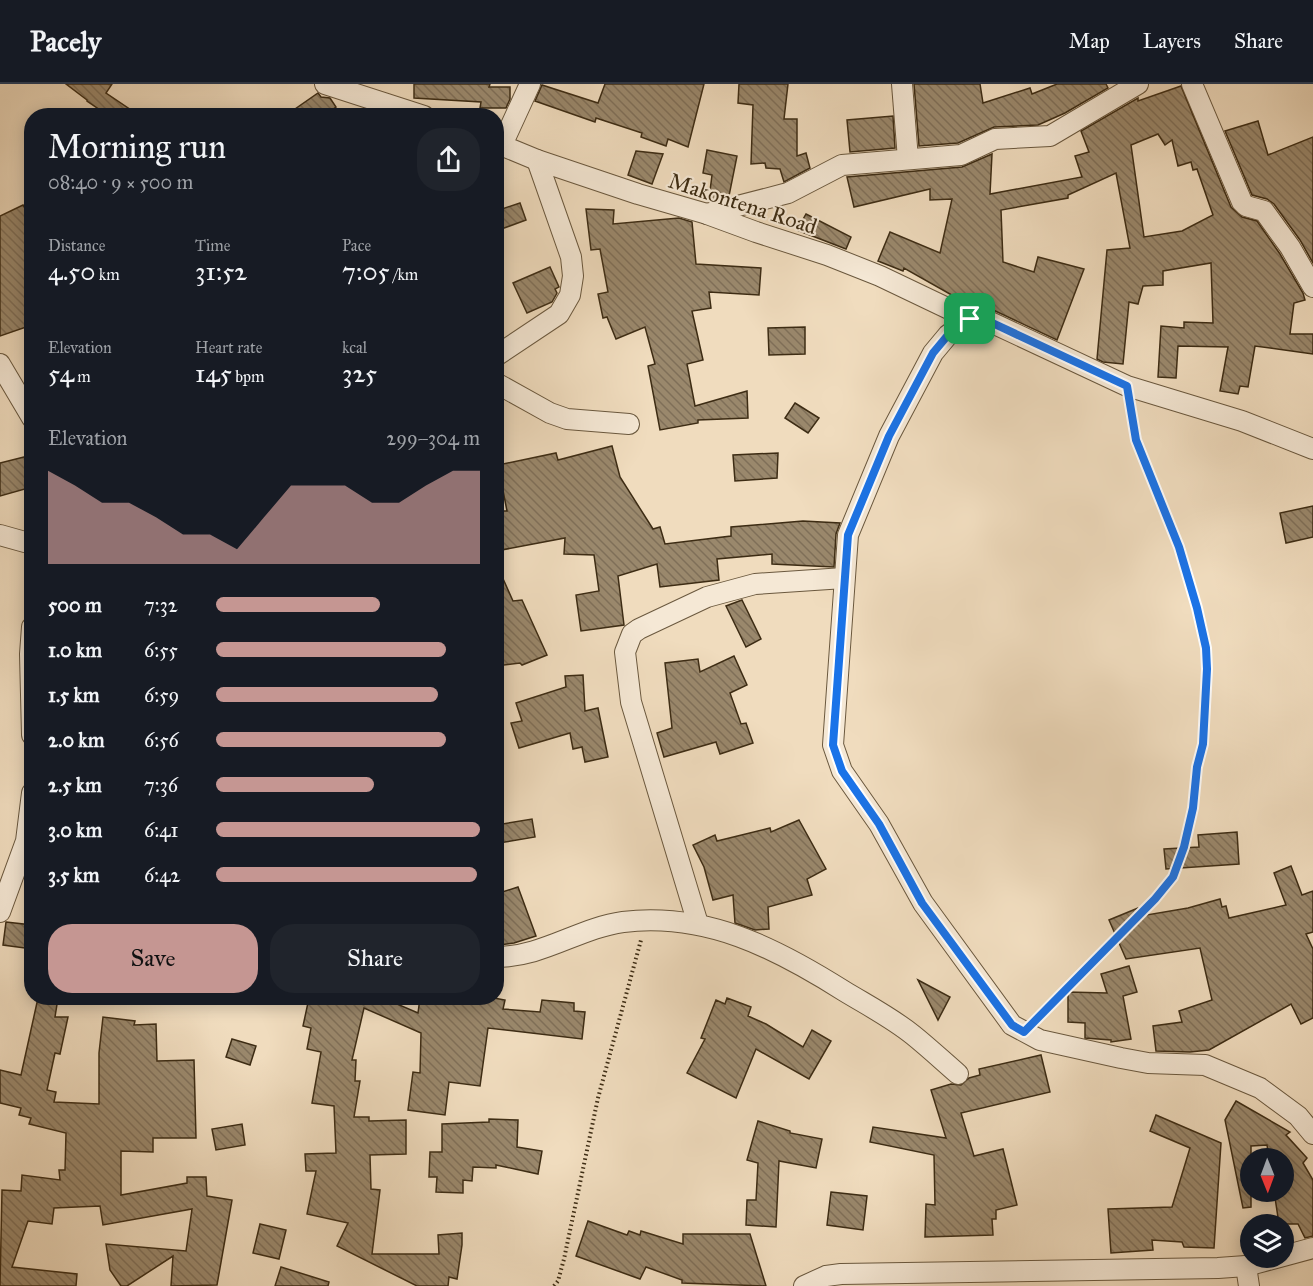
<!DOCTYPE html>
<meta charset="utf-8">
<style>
body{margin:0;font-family:"IM FELL Great Primer",serif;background:#20242c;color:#f1f3f6;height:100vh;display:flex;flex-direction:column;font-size:22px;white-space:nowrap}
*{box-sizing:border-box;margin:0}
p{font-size:20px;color:#9ea1a6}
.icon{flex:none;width:33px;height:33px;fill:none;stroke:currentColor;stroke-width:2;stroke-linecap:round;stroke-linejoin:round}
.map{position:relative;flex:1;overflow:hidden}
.details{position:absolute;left:24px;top:24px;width:480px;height:897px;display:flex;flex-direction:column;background:#171b24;border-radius:24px;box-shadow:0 3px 15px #0003}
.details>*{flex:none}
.needle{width:39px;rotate:179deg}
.tools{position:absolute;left:1240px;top:1064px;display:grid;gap:12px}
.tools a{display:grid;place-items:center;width:54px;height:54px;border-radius:50%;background:#171b24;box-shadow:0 3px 15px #0003;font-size:30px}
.pin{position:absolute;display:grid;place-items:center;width:51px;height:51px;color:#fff;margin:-26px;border-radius:12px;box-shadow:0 3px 9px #0006}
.round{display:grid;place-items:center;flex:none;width:63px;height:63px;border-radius:24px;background:#20242c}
.head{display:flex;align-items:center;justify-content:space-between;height:102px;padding:0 24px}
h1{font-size:33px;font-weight:600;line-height:45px}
.stats{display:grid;grid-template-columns:repeat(3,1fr);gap:9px;height:102px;padding:6px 24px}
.stats div{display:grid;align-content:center}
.stats b{font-size:26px;font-weight:600}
.stats small{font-size:16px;font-weight:400}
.stats p{font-size:16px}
.chart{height:168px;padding:12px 24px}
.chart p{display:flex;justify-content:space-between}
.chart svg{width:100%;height:108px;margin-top:6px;fill:#c59692;opacity:.7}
.action{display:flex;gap:12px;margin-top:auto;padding:12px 24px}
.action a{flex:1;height:69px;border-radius:24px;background:#c59692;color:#111;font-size:24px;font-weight:600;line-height:69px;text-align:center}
.action a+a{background:#20242c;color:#f1f3f6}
ul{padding:0 24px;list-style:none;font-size:20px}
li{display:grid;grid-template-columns:96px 72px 1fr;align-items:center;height:45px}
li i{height:15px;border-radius:8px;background:#c59692}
header{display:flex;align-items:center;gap:36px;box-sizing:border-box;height:84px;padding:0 30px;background:#171b24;border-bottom:2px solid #363941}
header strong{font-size:28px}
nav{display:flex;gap:33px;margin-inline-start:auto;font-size:21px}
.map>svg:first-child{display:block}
.building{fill:url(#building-back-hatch);stroke:#3d2c14;stroke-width:1.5;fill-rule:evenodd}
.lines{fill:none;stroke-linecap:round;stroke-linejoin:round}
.street-casing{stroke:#6a583e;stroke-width:22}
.path{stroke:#3d2c14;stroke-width:4;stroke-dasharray:1.5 3;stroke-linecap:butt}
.street{stroke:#f5e8d5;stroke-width:20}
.route-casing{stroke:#fff;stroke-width:12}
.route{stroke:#1a73e8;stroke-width:8}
.labels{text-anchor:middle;stroke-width:4.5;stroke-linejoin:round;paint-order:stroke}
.street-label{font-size:22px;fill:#3d2c14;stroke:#f5e8d5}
</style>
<header>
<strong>Pacely</strong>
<nav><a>Map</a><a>Layers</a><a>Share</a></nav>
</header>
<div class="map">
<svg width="1313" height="1202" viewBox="0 0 1313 1202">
<defs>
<pattern id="building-back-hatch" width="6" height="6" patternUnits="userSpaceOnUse" patternTransform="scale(1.5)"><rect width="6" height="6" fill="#9a886c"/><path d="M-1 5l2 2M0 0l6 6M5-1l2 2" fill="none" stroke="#7f6f58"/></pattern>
</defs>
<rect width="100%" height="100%" fill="#f0dcbe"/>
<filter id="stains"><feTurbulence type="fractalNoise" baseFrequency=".00333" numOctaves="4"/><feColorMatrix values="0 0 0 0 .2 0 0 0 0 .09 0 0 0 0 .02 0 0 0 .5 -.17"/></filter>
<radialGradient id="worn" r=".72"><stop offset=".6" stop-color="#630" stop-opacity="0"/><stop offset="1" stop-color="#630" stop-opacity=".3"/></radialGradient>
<g class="building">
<path d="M66,0H112L106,9L140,32H109L87,17V16Z"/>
<path d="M414,0H490L489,3H510V15L506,24H480L481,18L414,14Z"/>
<path d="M605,0H704L688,63L668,55L666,62L641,53L642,49L596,34L595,38L535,17L542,1L598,19Z"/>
<path d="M739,0H788L784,35H797V72L806,69L810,84L784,98L780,85L766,84L765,79L751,80L753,21L738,19Z"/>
<path d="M914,0H980L983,19L1030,4L1032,10L1057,0H1106L1108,4L1065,29L1038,41L994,43L958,59L919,62Z"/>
<path d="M1181,2L1231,123L1242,133L1257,137L1280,170L1303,209L1305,216L1294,219L1290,250H1313V270L1255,262L1248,303L1240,302L1238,310L1220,307L1228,263L1178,262L1176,294L1158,293L1161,242L1184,244V238L1213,239L1211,179L1163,187V201L1143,202L1138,220L1129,218L1123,280L1103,278L1097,275L1107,166L1130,164L1116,89L1068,111V114L1001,126L1003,178L1034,188L1038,173L1084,185L1057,256L991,225V223L957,214L904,184L903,187L878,177L890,148L940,169L952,115L930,116V105L854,123L847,93L962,83L992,70L990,110L1082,93L1075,72L1089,68L1081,47L1138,14V17ZM1158,50L1165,61L1172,56L1178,82L1191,78L1193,86L1197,85L1213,131L1182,147L1144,153L1131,61Z"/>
<path d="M318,9L321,13L330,14L336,23L329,28L330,32H285Z"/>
<path d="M893,32L895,64L850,68L847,36Z"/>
<path d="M1258,37L1268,71L1313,53V179L1300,156L1274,120L1267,115L1252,111L1225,47Z"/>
<path d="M707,66L737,72L729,112L713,116L709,115L712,91L703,89Z"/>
<path d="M636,67L663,70L652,100L628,91Z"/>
<path d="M520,119L526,136L496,147V127Z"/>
<path d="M23,121L25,124L32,121V241L0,252V132Z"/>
<path d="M586,125L614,126L613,140L679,134L692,138L696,180L761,184L759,211L709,208L711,224L692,227L703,276L687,280L695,322L747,307L748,334L698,336V339L660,346L648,282L655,280L645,243L616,255L607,233L603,234L598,210L608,208L600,165L591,166Z"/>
<path d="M806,130L851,153L846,165L797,146Z"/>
<path d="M550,183L559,203L555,205L557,209L552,218L527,229L513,199Z"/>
<path d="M805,243V270L769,271L768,244Z"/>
<path d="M795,319L819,334L808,349L785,334Z"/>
<path d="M612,362L620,393L653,445L660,443L665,460L731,452V443L803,437L840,439L836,450L834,483L772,480V470L717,475L719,496L660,503L657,480L618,492L624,541L581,547L576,511L599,507L594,471L564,470L565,454L496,467V427H507L498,381L556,369L558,376Z"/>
<path d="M778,369L777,394L735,397L733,371Z"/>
<path d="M32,371V403L0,412V379Z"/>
<path d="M1313,422V453L1286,459L1280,429Z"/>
<path d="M496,479L513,517L522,516L547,571L522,581L520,579L496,582Z"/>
<path d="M742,516L761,555L746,563L726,522Z"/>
<path d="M734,572L747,601L730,609L741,640L746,639L753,659L720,670L716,658L664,673L657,649L672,644L665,579L698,575L700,588Z"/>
<path d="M583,591L585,627L598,624L608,673L585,678L582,663L573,665L570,649L519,664L511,639L522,637L516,619L566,603L565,592Z"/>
<path d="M532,735L535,753L499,759L496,741Z"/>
<path d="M799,736L826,785L807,795L812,811L768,823L769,845L755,846L735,839L733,811L713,816L704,783L693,761L715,751L717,757L770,744L771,748Z"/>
<path d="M1237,748L1239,780L1166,785L1164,765L1199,763L1198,751Z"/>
<path d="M1291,782L1302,811L1313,807V848L1306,850L1313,865V934L1301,940L1291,920L1209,966L1190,968L1156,967L1153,942L1182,938L1179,927L1212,916L1200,864L1126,875L1109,836L1138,824L1141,832L1188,824L1220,815L1222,823L1226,822L1229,834L1286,821L1274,789Z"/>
<path d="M518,803L536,852L514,859L500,861L496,850V810Z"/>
<path d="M6,838L32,841V865L3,861Z"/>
<path d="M1129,882L1137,908L1123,912L1131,955L1111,958V956L1085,954V939L1068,938V908L1107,909L1101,890Z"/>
<path d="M918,896L950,913L938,936Z"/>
<path d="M38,914H58L55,933H68L60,970L55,969L47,1006L56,1008L54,1018L99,1020V969L103,933L135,937L134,941L156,940L157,977L194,976L196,1054H153V1068L121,1067V1111L187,1099V1093H206L207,1112L232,1116L217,1201L171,1202L173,1172L127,1202H121L110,1186L106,1160L186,1167L192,1125L103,1141L100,1122L54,1124L52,1140L28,1137L12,1183L77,1190L76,1202H0L2,1106L21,1107L22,1091L60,1096L59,1086H65L66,1049L29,1040L31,1034L19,1031L21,1024L0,1019V986L21,991Z"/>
<path d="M309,914H383L418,929L420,914H494L505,916L503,925L540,928L542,916L574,919V927L585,928L582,955L488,944L480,1002L449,998L445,1031L408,1026L413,988L420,989L421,949L364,924L352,976H356L355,997H360L354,1033H369V1037L406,1036V1070L370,1071L371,1105L380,1106L372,1170H439L438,1151L462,1149V1161L457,1195L449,1193L448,1202H417L337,1162L348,1139L307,1130L316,1087H306L305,1070L336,1069L334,1022L312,1019L321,968L307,965L311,944L303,942Z"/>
<path d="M727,914L751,923L748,932L766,940L803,963L812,946L831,957L809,995L756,965L736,1014L687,989L705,955L701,954L716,916L725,920Z"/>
<path d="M232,955L256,962L250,981L226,973Z"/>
<path d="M1041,971L1050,1008L961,1029L974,1072L1003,1065L1017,1121L996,1126V1135H992L993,1151L925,1153L926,1120L935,1121L934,1071L870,1058L873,1043L946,1054L931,1006L951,1000L961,1001L969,994L980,991L979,985Z"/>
<path d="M1236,1017L1290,1048L1286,1051L1307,1074L1303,1079L1313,1096V1152L1305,1154L1298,1140H1279L1274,1107H1284V1074H1269L1267,1061L1251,1062V1123L1243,1124L1225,1036Z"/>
<path d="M1156,1031L1221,1059L1214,1164L1184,1163L1182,1158L1152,1156L1153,1166L1111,1169L1108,1125L1172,1123L1190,1064L1150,1047Z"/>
<path d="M489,1035L518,1036L517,1063L542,1067L538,1090L496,1081V1084L473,1083L472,1097L463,1096V1109L436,1108L437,1093H429L430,1068H442V1040L489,1038Z"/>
<path d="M758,1037L790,1047V1049L822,1055L816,1084L779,1077L776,1143L746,1141L747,1116H756L758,1079L747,1076Z"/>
<path d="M242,1040L245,1061L216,1066L212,1045Z"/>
<path d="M831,1108L867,1112L863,1146L827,1141Z"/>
<path d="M588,1137L627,1151L629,1147L640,1151L641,1147L683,1160V1150H750L766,1202L682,1199V1196L646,1183L640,1195L576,1172Z"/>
<path d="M260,1140L286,1146L279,1175L253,1169Z"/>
<path d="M281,1183L329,1198L328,1202H275Z"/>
</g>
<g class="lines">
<g class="street-casing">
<g id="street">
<path d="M325,0L424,32"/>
<path d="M902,0L908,75"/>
<path d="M1192,0L1242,118L1246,122L1264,127L1290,163L1313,203"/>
<path d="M496,59L537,76L638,110L707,130L756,148L827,171L880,192L970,235"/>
<path d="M502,61L530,0"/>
<path d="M707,130L788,109L842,81L961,71L995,55L1050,52L1138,0"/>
<path d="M496,272L559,230L570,211L573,192L571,173L537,76"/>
<path d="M0,280L32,334"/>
<path d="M496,299L550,329L567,335L629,340"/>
<path d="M1313,365L1242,337L1127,302L986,236L970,235L948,251L933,269L889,352L848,451L833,661L842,687L879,740L923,819L1012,941L1040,956L1121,974L1148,979L1205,981L1260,1004L1298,1032L1313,1050"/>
<path d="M0,451L32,460"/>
<path d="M32,543L30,570L32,651"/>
<path d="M0,828L26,757L32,709"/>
<path d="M698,840L631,618L625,568L632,550L639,545L707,513L755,500L844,494"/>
<path d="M496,873C543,873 579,844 623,838C706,828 776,864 844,907C867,921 892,934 913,951C928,963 943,977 958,990"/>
<path d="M1246,1182L1249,1202"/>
<path d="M804,1202L826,1192L841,1190L1218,1184L1246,1182L1313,1164"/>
</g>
</g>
<g class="path">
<path d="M1039,933L1155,815L1173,793L1184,763L1193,724L1197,683L1203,660L1206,629V563L1180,463L1136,356L1130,324"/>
<path d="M554,1202L558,1197L564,1175L598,1014L641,856"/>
</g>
<use href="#street" class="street"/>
</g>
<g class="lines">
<g class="route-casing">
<path id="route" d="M970,235L986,236L1127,302L1136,356L1179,463L1197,524L1206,564L1207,585L1203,660L1197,683L1193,724L1184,763L1173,793L1155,815L1024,948L1012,941L922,819L879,740L842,687L833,661L848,451L889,352L933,269L948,251Z"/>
</g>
<use href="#route" class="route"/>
</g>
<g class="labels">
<g class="street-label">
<text transform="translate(743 119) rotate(18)" y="8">Makontena Road</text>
</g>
</g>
<rect width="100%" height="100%" filter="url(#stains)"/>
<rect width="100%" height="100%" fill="url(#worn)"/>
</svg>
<div class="tools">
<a><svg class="needle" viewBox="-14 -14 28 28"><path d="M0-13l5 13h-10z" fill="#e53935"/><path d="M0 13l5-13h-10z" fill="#9ea1a6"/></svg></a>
<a><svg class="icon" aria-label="layers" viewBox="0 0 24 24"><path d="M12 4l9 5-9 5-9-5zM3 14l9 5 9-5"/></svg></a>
</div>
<div class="pin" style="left:970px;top:235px;background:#1e9e55"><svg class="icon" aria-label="arrive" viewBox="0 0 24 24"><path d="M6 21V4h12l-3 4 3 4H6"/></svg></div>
<section class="details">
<div class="head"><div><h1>Morning run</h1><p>08:40 · 9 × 500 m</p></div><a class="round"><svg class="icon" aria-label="share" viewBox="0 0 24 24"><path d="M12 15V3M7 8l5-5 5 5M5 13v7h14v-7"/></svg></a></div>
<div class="stats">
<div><p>Distance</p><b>4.50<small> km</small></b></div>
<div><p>Time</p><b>31:52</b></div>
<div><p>Pace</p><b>7:05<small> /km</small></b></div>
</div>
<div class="stats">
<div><p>Elevation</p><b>54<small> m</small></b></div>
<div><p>Heart rate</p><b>145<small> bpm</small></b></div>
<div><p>kcal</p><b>325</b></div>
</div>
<div class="chart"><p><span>Elevation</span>299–304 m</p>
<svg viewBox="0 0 160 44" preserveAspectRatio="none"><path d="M0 44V6L10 12L20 19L30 19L40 25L50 32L60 32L70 38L80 25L90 12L100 12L110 12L120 19L130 19L140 12L150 6L160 6V44z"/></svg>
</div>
<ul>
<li><b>500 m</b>7:32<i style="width:62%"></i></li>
<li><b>1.0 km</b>6:55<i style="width:87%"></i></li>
<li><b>1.5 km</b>6:59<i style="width:84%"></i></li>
<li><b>2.0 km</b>6:56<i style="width:87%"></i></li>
<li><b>2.5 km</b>7:36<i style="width:60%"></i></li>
<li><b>3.0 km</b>6:41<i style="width:100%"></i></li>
<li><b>3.5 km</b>6:42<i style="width:99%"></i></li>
</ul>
<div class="action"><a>Save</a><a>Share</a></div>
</section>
</div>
